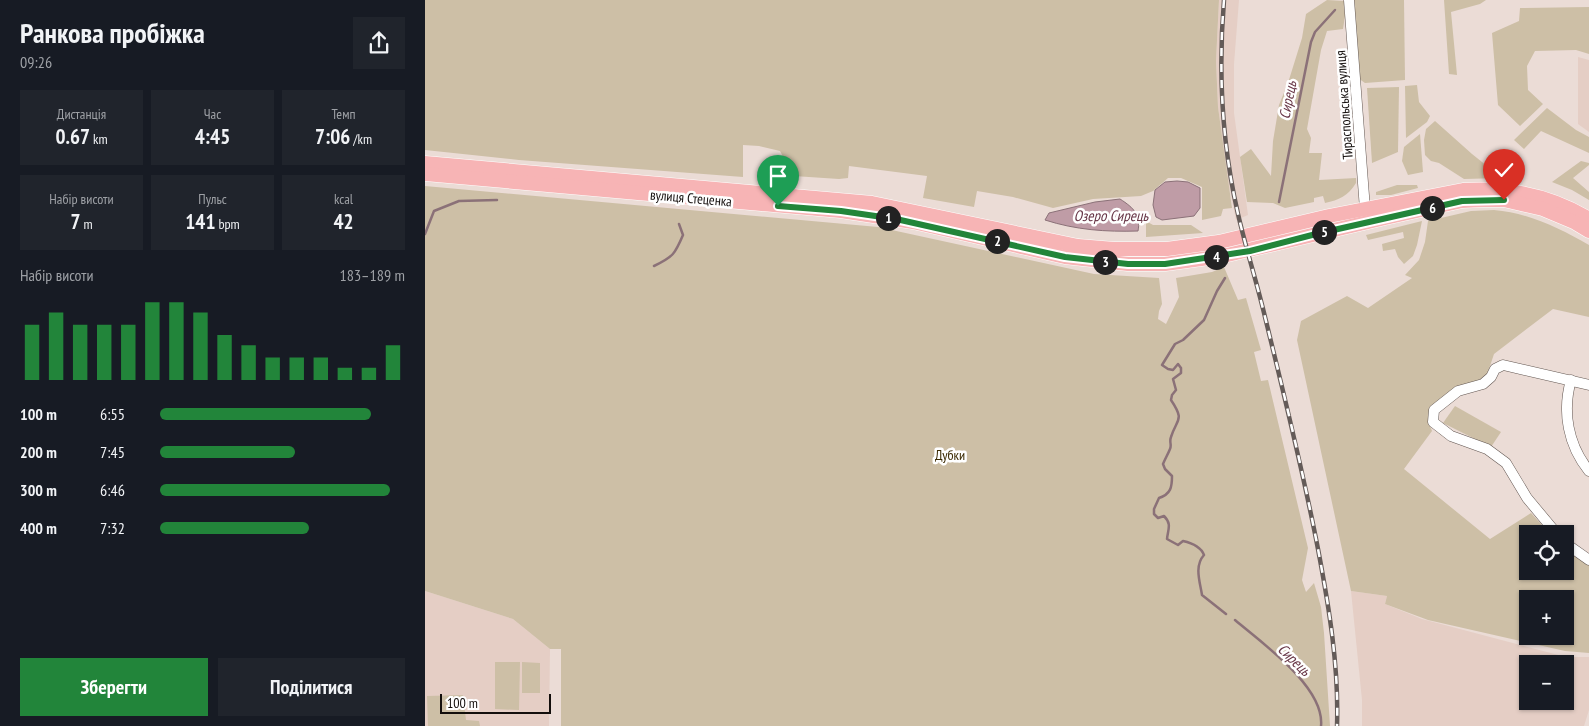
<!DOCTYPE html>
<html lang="uk">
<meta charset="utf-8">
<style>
body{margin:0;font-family:"PT Sans Narrow",sans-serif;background:#20242c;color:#f1f3f6;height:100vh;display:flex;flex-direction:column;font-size:19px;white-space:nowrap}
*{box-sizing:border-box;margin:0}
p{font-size:16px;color:#9ea1a6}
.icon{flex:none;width:28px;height:28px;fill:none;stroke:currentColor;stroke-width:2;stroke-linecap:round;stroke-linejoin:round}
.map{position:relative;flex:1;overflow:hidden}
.panel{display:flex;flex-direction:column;background:#171b24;width:425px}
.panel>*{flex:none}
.fabs{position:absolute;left:1094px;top:525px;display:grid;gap:10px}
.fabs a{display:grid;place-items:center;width:55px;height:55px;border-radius:0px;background:#171b24;box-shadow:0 1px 4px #0004;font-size:25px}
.scale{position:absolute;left:15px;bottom:12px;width:111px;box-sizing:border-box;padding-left:5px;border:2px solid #130e0c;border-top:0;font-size:14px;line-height:18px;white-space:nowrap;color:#130e0c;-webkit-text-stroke:4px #fff;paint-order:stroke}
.pin{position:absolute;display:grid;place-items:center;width:42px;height:42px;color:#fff;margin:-51px -21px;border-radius:50% 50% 50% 0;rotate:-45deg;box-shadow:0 0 5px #0007}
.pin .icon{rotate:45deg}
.km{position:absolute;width:25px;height:25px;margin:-12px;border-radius:50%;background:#222;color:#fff;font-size:14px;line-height:25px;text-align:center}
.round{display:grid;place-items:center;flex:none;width:52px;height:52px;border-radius:0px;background:#20242c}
.head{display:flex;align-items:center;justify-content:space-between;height:85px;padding:0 20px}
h1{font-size:28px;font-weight:700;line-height:38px}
.figures{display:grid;grid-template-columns:repeat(3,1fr);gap:8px;height:85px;padding:5px 20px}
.figures div{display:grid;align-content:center;border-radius:0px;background:#20242c;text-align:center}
.figures b{font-size:21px;font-weight:700}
.figures small{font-size:14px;font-weight:400}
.figures p{font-size:14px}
.chart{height:140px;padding:10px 20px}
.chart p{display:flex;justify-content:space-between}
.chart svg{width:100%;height:90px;margin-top:5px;stroke:#22853a;stroke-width:6}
.button{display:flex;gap:10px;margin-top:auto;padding:10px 20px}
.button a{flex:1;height:58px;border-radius:0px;background:#22853a;color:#fff;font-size:20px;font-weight:700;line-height:58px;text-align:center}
.button a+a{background:#20242c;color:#f1f3f6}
ul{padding:0 20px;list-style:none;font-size:16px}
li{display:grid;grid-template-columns:80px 60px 1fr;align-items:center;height:38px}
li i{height:12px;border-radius:6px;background:#22853a}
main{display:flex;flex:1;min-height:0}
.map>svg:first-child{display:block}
.built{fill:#e5cec5;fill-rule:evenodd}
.green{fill:#cdbfa6;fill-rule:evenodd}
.water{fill:#bf9ca6;stroke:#8b7178}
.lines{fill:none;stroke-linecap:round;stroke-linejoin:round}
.stream{stroke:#8b7178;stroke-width:2.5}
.minor-casing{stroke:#625651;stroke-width:11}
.major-casing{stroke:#fff;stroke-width:15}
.minor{stroke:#fff;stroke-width:10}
.major{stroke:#f7b4b5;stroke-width:14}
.rail-casing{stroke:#645b58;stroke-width:4.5}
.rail{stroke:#fff;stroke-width:2.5;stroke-dasharray:8;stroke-linecap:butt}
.route-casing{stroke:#fff;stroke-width:10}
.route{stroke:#22853a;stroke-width:6}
.labels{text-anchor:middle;stroke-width:5;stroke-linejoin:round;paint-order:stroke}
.street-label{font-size:14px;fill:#130e0c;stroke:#fff}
.park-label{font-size:14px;fill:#3a2901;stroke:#fff}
.water-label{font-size:15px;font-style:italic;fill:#673546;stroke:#fff}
</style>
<main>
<section class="panel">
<div class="head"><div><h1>Ранкова пробіжка</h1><p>09:26</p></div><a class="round"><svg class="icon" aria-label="share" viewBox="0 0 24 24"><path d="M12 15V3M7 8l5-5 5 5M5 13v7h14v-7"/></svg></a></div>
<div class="figures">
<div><p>Дистанція</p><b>0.67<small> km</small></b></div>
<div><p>Час</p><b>4:45</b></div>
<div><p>Темп</p><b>7:06<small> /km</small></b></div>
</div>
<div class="figures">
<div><p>Набір висоти</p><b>7<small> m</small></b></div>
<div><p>Пульс</p><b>141<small> bpm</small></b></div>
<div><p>kcal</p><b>42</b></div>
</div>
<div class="chart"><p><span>Набір висоти</span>183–189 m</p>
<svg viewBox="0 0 160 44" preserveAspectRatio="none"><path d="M5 44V17M15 44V11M25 44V17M35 44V17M45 44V17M55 44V6M65 44V6M75 44V11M85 44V22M95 44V27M105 44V33M115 44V33M125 44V33M135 44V38M145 44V38M155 44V27"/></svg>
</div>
<ul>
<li><b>100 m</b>6:55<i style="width:86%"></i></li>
<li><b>200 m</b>7:45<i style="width:55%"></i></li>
<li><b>300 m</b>6:46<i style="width:94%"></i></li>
<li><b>400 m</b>7:32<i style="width:61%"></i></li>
</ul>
<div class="button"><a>Зберегти</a><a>Поділитися</a></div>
</section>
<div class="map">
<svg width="1164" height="726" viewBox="0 0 1164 726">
<rect width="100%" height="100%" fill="#ebdcd6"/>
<g class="built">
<path d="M794,0H814L809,64V113L823,215L811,220L803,181L793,107L791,61Z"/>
<path d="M1153,57L1164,60V132L1153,124Z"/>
<path d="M0,591L88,619L125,649L124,726H0Z"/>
<path d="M926,591L962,596L960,604L997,619L1141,657H1164V710L1159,726H937V700ZM1102,664H1140V701H1102Z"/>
</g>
<g class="green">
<path d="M0,0H794L791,61L793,107L807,208L798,209L796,216L777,220V187L756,178H743L728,191L716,196L668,199L628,208L588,197L552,191L549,207L498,198L502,176L424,166L423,178L414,179L369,176L355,151L334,146L318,145V177L94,160L0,150Z"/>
<path d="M902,0L919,1L920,16L918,29L902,31L896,50L882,129L886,138L884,153H897L894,180L931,178V183C923,196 914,200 900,203L898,196L889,198V202L860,208L848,203L822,202L815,157L826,149L846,176L848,141L854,105L863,83L877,38L881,14Z"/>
<path d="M929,0H979L980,80L940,83L933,78Z"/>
<path d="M1019,0H1061L1055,4L1026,12L1032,75L1024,74Z"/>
<path d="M1164,7V54L1151,50L1110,51L1102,66L1103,90L1118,104L1095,126L1073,105L1067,33L1094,21L1095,8Z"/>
<path d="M992,85L994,102L1005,116L1002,122L981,138L980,86Z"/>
<path d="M974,87L973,152L947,163L942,88Z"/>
<path d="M1122,108L1151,130L1164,137V153L1116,131L1099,149L1089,140Z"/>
<path d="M1010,121L1047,154L1077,178L1039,179L1014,163L1006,161L1000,155L999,140L1001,129Z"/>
<path d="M995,134L998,172L983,175L977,161L979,147Z"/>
<path d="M1156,161L1164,163V165L1148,178L1164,192V200L1147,190L1127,182Z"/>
<path d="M972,185H992L993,188L966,195H951V192Z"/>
<path d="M0,186L453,227L669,274L734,278L737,304L734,311L733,319L741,324L754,297L751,278L787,272L799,267L813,300L821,298L836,350L829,352L836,381L843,380L883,548L877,580L881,592L889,583L896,607L899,633L905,726H136V649H125L88,619L0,591Z"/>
<path d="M1069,210C1104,213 1134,228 1164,245V317L1128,309L1069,354L1061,378L1006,410L1003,421L1007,431L979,469L1065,539L1106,513L1125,534H1102V571H1140V549L1164,565V653L1140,651L1003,620L960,604L962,596L926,591L872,340L876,321L922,296L943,308L987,278L980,275L994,260L1000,242L1003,221L1046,211ZM1102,599H1140V636H1102Z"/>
<path d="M721,221L728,225H766L778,233L721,237Z"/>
<path d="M997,221L992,245L988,256L979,264L973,257L970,249L958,251L957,244L979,238L978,232L943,240L941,235Z"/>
<path d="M1030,406L1076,432L1066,447L1018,423Z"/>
<path d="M70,662H95L94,710L70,709Z"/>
<path d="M97,662L115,663V693H97Z"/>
<path d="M38,695L41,720L54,721L55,726H3L2,696Z"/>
</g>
<g class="water">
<path d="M752,181L763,182L775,188V208L769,216L737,220L731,217L728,205L730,190L740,182Z"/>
<path d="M695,199C709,208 716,215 713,231C681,232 651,230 620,220L624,213L670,202Z"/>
</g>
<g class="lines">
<g class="stream">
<path d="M854,202L886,42L890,32L910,10"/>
<path d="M0,234L9,211L34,201L72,200"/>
<path d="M229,266C248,257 250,254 258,235L254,224"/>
<path d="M800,278L792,291L779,320L758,340L750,344L737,365L743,369L748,370L753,364L756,368V373L748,379L751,390L747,395L746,400C760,421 752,418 746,437C744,442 747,445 745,449C743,454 740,459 738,464L740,469L747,476C747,487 746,494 734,498L729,509V514L733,518L739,516C747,524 743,529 742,539L753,545L758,541C767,543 776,547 779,555C769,566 775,582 777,595L801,614"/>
<path d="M810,620C837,643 900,687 896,726"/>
</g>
<g class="minor-casing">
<g id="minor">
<path d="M924,0L940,209"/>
<path d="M1146,380C1137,412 1143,445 1164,471"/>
<path d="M1132,534L1102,498L1081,463L1062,449L1026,436L1008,422L1009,410L1033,391L1058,384L1066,377L1070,369L1078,365L1164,385"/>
<path d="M1140,543L1164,560"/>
</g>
</g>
<g class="major-casing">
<g id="major">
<path d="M0,163L447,203L653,246L689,249H742L794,242L904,216L1038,190C1083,187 1125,195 1164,219"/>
<path d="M0,174L416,211L488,222L640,257L703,264H740L798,256L960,218L1037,201L1058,200H1079L1118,209L1149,222L1164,231"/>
</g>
</g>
<use href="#minor" class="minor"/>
<use href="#major" class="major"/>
<g class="rail-casing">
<path id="rail" d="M799,0C793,72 797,144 813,214C821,249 832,283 840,317C859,394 878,471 893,549C904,607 914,667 912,726"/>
</g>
<use href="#rail" class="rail"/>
</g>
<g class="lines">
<g class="route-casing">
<path id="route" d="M353,206L416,211L471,219L640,257L703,264H740L825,251L891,234L1037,201L1079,200"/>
</g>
<use href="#route" class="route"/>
</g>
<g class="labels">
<g class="street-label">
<text transform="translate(919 105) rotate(-94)" y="5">Тираспольська вулиця</text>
<text transform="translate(266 198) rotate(5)" y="5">вулиця Стеценка</text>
</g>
<g class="park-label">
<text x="525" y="460">Дубки</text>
</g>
<g class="water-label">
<text transform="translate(863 100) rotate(-79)" y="5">Сирець</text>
<text x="686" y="221">Озеро Сирець</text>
<text transform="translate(869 660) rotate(44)" y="5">Сирець</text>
</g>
</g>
</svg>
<div class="fabs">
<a><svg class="icon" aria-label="locate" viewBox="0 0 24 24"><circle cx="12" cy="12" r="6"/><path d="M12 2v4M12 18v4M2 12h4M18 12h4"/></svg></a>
<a>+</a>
<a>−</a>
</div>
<div class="scale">100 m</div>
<div class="pin" style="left:353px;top:206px;background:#1e9e55"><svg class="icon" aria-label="arrive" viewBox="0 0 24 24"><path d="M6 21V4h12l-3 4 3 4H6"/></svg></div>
<div class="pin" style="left:1079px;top:200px;background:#d93025"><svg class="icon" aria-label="check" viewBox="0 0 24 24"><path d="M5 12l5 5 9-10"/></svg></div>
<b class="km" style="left:463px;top:218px">1</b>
<b class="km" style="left:572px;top:241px">2</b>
<b class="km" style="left:680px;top:262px">3</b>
<b class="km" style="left:791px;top:257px">4</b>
<b class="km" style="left:899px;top:232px">5</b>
<b class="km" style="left:1007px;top:208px">6</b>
</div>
</main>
